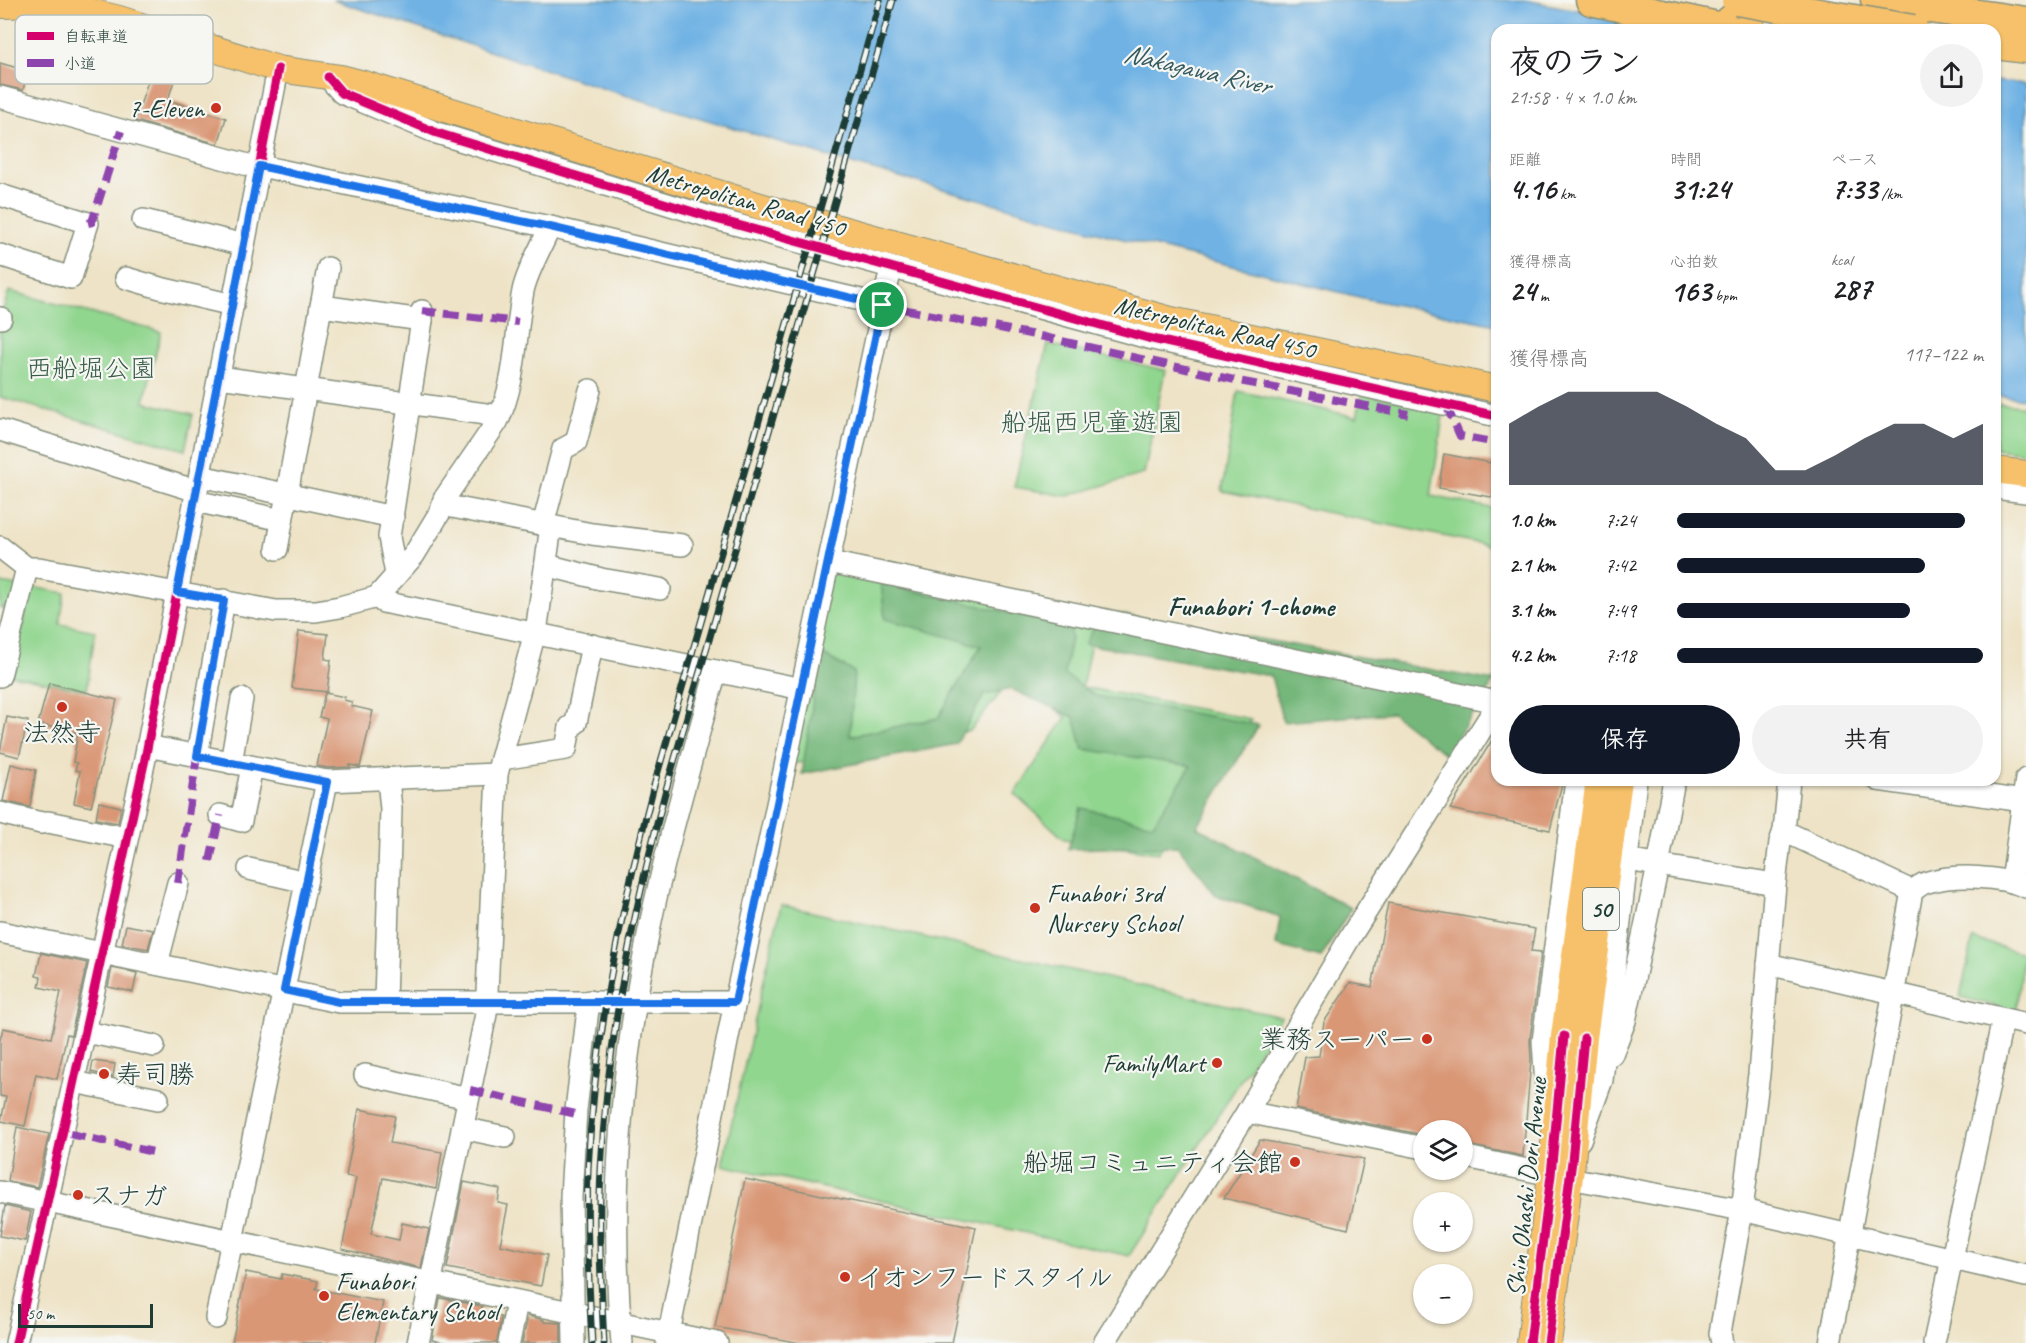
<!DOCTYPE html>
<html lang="ja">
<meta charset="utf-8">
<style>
body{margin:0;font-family:Caveat,"Klee One",sans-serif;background:#f2f2f2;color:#202124;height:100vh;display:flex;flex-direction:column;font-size:22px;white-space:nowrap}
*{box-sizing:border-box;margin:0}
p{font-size:20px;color:#757577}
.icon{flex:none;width:33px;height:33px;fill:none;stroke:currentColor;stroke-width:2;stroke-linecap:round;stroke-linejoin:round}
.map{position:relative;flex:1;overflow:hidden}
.side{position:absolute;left:1491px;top:24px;width:510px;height:762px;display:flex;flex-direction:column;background:#fff;border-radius:18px;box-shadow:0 2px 4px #0004}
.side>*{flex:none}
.tools{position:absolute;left:1413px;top:1120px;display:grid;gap:12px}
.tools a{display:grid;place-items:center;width:60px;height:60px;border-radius:50%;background:#fff;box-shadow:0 2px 4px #0004;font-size:30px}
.scale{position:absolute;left:18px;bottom:15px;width:135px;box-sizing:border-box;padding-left:6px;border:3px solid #1f3d34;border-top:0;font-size:16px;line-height:21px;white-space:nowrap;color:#1f3d34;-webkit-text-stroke:4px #f6f6f2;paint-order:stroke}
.pin{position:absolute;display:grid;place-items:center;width:51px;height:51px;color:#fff;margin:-26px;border:3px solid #fff;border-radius:50%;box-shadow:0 2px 6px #0007}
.round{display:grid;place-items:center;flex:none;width:63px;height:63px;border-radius:32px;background:#f2f2f2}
.head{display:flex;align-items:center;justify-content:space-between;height:102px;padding:0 18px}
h1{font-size:33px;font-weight:800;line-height:45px}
.metrics{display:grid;grid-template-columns:repeat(3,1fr);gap:9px;height:102px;padding:6px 18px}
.metrics div{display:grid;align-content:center}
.metrics b{font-size:30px;font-weight:800}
.metrics small{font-size:16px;font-weight:400}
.metrics p{font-size:16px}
.chart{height:168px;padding:12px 18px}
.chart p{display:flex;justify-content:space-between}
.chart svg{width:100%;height:108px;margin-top:6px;fill:#111827;opacity:.7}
.cta{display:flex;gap:12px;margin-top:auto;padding:12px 18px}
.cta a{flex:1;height:69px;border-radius:36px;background:#111827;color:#fff;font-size:24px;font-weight:800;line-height:69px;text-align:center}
.cta a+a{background:#f2f2f2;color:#202124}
ul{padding:0 18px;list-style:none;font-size:20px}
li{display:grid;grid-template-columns:96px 72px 1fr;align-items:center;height:45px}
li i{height:15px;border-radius:8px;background:#111827}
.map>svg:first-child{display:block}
.green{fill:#91d68f;stroke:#588a62;stroke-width:1.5}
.forest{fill:#74b77a;stroke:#4a7a57;stroke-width:1.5}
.water{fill:#6fb2e4;stroke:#47788c;stroke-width:1.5}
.building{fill:#d99776}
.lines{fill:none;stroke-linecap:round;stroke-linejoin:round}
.minor-casing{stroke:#86907d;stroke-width:24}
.major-casing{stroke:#86907d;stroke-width:28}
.highway-casing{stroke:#86907d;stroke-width:33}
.minor{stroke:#fff;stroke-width:21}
.major{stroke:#f6c16b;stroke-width:26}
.highway{stroke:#f6c16b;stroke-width:30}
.rail-casing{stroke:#1f3d34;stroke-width:7}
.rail{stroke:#f6f6f2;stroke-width:4.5;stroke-dasharray:14;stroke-linecap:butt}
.highway-bridge-casing{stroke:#86907d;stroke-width:33;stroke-linecap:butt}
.highway-bridge{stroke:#f6c16b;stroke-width:30}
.quiet{stroke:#8e44ad;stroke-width:8;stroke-dasharray:15 8;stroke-linecap:butt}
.cycleway-casing{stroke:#f6f6f2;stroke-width:13}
.cycleway{stroke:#d6006c;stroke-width:9}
.route-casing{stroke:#fff;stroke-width:12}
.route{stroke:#1a73e8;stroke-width:8}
.poi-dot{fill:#c8321e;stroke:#f6f6f2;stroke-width:2}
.labels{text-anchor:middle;stroke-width:4.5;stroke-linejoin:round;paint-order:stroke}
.shield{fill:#f6f6f2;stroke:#60746d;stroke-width:1.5}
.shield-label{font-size:24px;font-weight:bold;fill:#1f3d34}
.poi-label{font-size:26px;fill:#1f3d34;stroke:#f6f6f2;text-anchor:start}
.street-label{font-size:26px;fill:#1f3d34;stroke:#f6f6f2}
.park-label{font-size:26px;fill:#365c46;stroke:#f6f6f2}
.water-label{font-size:27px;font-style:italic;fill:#335a60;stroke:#f6f6f2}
.neighbourhood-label{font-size:27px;font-weight:bold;fill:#1f3d34;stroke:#f6f6f2}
.key{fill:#f6f6f2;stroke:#b6beb9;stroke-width:1.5}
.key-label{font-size:16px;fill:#1f3d34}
</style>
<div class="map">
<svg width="2026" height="1343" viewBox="0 0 2026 1343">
<rect width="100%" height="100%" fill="#f6f6f2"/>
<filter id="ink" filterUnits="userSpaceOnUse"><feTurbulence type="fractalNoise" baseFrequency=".0167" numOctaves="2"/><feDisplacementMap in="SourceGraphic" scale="12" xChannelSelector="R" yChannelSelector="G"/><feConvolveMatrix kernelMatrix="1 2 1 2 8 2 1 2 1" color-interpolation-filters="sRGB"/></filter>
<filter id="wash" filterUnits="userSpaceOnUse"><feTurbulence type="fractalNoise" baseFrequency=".008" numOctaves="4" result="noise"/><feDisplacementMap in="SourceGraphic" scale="24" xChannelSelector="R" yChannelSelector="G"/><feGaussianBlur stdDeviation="1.35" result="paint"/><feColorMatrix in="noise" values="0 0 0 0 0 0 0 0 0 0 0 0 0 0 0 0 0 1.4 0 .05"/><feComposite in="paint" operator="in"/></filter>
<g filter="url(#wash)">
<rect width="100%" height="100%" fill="#eee3c6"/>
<g class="green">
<path d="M9,291L161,332L144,402L193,414L185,450L0,397V320Z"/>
<path d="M1048,344L1165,370L1144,474L1067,496L1014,487Z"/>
<path d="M1238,391L1357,417L1362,394L1444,409L1431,496L1497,509V547L1222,491Z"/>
<path d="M1995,403L2026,407V453L1995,449Z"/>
<path d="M829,562L1096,618L1082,687L1251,719L1158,853L1064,839L1015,794L1066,717L1013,677L970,731L786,765Z"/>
<path d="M0,583L19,586L13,610L0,608Z"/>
<path d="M32,587L65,593L60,624L95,631L87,690L11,675Z"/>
<path d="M781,905L1281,1017L1129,1256L722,1165Z"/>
<path d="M1973,939L2023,953L2016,1011L1960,997Z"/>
</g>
<g class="forest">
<path d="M881,583L1070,627L1071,638L1064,674L1096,696L1259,725L1197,827L1351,908L1321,958L1276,945L1280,917L1216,895L1178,846L1068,849L1081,808L1153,824L1191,766L1083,749L1074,717L1011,689L984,695L956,744L802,774L820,653L854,672L850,736L938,718L981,646L885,619Z"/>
<path d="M1103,611L1494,681L1446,755L1392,713L1283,722L1271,676L1085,644Z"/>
</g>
<g class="water">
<path d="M333,0H1525L1683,30H1497V325L1363,298L1115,237L856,165L605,89Z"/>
<path d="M1995,81L2026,84V399L1995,395Z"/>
</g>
<g id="blocks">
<g class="building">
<path d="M105,34L181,58L168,100L226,118L218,144L135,121L151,72L120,63L116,77L94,70Z"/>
<path d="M0,63L28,71L23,90L0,85Z"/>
<path d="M1444,454L1497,464V498L1439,488Z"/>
<path d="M299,631L328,634L325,659L331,660L327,692L292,688Z"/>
<path d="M49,683L117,700L91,807L74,803L80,771L75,770L77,763L73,762L78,733L38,724Z"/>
<path d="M325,693L345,697L344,700L352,702L351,706L373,711L360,767L350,765V767L328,768L317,766L327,719L319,717Z"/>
<path d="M7,717L28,721L19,757L0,752Z"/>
<path d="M1497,732V780H1563L1550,830L1450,809Z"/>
<path d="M11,764L36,770L30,807L3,801Z"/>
<path d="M99,802L121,807L118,823L96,819Z"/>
<path d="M1388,903L1535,929L1531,951L1541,952L1530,1039L1531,1060L1523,1156L1462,1144V1131H1424V1135L1296,1109L1305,1057L1319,1056L1324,1022L1350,983L1372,987Z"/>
<path d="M126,925L153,930L148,949L122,944Z"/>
<path d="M41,953L87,963L71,1035L67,1034L57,1079L36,1074L25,1126L1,1121L6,1097L0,1096V1040L3,1028L51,1038L61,992L39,987L41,977L36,976Z"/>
<path d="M112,968L137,973L133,992L108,987Z"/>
<path d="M93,1061L115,1064L113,1077L91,1072Z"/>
<path d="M359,1109L395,1116L390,1143L442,1152L436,1189L383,1178L371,1234L399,1240L402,1223L429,1229L421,1268L342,1249L356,1178L346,1176Z"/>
<path d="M17,1127L49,1134L37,1187L8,1181Z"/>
<path d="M1260,1140L1364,1159L1348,1229L1224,1198Z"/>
<path d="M745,1179L976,1227L952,1343H800L715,1327Z"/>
<path d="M464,1182L500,1189L498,1203L508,1205L500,1245L547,1255L541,1286L447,1268Z"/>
<path d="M5,1206L31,1212L25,1241L0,1236Z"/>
<path d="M246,1272L281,1279L282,1274L318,1281L316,1289L383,1302L375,1343H232Z"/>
<path d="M440,1298L482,1306L481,1313L501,1317L497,1343H448L432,1340Z"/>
<path d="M528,1316L544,1320V1322L561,1323V1343H522Z"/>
</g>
</g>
</g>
<g filter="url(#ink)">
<use href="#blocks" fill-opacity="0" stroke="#86907d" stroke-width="1.5"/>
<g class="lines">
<g class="minor-casing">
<g id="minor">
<path d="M328,77L342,93L437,133L716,219L1148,338L1497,416"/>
<path d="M0,97L248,165L270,168L550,227L882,305"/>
<path d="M0,195L88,223L71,278L0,255"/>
<path d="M143,220L244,245"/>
<path d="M126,278L160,288L233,305"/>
<path d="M321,306L422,320"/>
<path d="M0,318H1"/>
<path d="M219,377L500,416"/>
<path d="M0,430L197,491"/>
<path d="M200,476L393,517"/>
<path d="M1995,488L2026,492"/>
<path d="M195,501L282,520"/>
<path d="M442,505L592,534L682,545"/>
<path d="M543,525L563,449L576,442L590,390"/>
<path d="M0,547L27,568H39L276,611H316L340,607L377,597L414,555L440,512L444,499L497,422C517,382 515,333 523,291C527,271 542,246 550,227"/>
<path d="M277,549L328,268"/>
<path d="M829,562L1497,702"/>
<path d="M546,565L601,579L660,589"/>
<path d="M396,574L389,537L422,320V311"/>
<path d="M377,597L383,602L802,689"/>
<path d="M0,676L27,568"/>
<path d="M147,746L327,781L497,774"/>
<path d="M197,756L224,600"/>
<path d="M501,759L566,749L570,727L576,723L592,645"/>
<path d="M231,763L242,699"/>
<path d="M1878,780L2023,801"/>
<path d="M0,813L41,823L48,822L127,838"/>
<path d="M220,815L241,821L252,767"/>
<path d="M1784,831L1912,891"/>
<path d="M1626,860L1775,884"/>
<path d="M249,869L306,882"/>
<path d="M2012,882L2026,779"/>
<path d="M0,932L339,1002H735"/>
<path d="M157,964L178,883"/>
<path d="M1768,964L2026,1024"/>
<path d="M385,1001L391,809L388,779"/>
<path d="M86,1032L154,1046"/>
<path d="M1612,1054L1625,1021L1658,866L1674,780"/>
<path d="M365,1075L468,1098"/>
<path d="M74,1082L158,1099"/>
<path d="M1247,1112L1424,1148"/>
<path d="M1548,1116L1543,1041L1576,780"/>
<path d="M462,1128L505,1137"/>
<path d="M1580,1140L1602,1080L1636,780"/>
<path d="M1462,1156L1551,1175"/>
<path d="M1569,1178L1742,1210L2026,1276"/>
<path d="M0,1192L717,1343"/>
<path d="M216,1318L327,781"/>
<path d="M16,1343L145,759L278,69"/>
<path d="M418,1343L486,1014L497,774L537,625L551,526"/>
<path d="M509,1343L517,1302"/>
<path d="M574,1343L571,1197L576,1110L589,1001"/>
<path d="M622,1343C609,1208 621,1068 648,935C666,846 692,759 716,671"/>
<path d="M667,1343L735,1002L891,268"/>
<path d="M1104,1343L1247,1112L1352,934L1497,705"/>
<path d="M1722,1343L1720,1333L1742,1210L1759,1074L1775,884L1780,842L1784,831L1789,780"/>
<path d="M1830,1343L1912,891C1917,888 1922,883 1928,882C1956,874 2000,876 2026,887"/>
<path d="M1934,1343L2003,1019"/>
</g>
</g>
<g class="major-casing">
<g id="major">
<path d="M0,5L52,4L74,8L119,19L278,69L341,78L364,84L773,210L1171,320L1497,389"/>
<path d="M1749,30L1755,0"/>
<path d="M1995,470L2026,474"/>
<path d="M1530,1343L1551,1175L1564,1036L1599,780"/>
<path d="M1548,1343L1572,1161L1584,1038L1619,780"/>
</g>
</g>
<g class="highway-casing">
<g id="highway">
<path d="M1591,0L1722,28L1740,13L1751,0"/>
<path d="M1876,0L2026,22"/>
<path d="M1995,44L2026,48"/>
</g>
</g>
<use href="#minor" class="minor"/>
<use href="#major" class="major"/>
<use href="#highway" class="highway"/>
<g class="rail-casing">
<g id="rail">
<path d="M592,1343C589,1285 586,1228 588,1170C594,1040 620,915 653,789L880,0"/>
<path d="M604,1343C601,1285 598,1227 601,1170C607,1041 632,917 665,793L893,0"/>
</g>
</g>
<use href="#rail" class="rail"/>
<g class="highway-bridge-casing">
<path id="highway-bridge" d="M1737,0L1913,30"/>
</g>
<use href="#highway-bridge" class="highway-bridge"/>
<g class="quiet">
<path d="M88,223L92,222L121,131"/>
<path d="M882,305L1040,336L1239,381L1408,414"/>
<path d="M422,311L518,322"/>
<path d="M1446,405L1460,436L1497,443"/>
<path d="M210,861L220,815"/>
<path d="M178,883L197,756"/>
<path d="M470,1090L576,1114"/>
<path d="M70,1134L158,1153"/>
</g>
<g class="cycleway-casing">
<g id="cycleway">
<path d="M328,77L342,93L437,133L716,219L1148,338L1497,416"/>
<path d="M16,1343L145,759L278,69"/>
<path d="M1530,1343L1551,1175L1564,1036"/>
<path d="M1548,1343L1572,1161L1584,1038"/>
</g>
</g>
<use href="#cycleway" class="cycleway"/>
</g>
</g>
<g class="lines" filter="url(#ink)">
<g class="route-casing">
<path id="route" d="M259,166L550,227L882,305L735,1002H339L284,990L327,782L197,756L224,600L177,592Z"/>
</g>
<use href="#route" class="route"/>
</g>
<g class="poi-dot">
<circle cx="216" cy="108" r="6"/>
<circle cx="62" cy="707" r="6"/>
<circle cx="1035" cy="908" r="6"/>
<circle cx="1427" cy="1039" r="6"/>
<circle cx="1217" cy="1063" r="6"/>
<circle cx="104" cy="1074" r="6"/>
<circle cx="1295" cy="1162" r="6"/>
<circle cx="78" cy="1195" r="6"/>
<circle cx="845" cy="1277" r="6"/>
<circle cx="324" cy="1296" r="6"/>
</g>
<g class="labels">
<rect class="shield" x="1583" y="888" width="36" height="42" rx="4.5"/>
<g class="shield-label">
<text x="1601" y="917">50</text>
</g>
<g class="poi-label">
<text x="204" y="117" text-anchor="end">7-Eleven</text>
<text x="62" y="741" text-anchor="middle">法然寺</text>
<text x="1047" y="902">Funabori 3rd<tspan x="1047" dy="30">Nursery School</tspan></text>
<text x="1415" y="1048" text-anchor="end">業務スーパー</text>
<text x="1205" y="1072" text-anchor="end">FamilyMart</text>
<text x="116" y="1083">寿司勝</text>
<text x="1283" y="1171" text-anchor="end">船堀コミュニティ会館</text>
<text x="90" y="1204">スナガ</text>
<text x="857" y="1286">イオンフードスタイル</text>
<text x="336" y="1290">Funabori<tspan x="336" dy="30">Elementary School</tspan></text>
</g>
<g class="street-label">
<text transform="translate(746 200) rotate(16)" y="9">Metropolitan Road 450</text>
<text transform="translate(1215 327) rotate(13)" y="9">Metropolitan Road 450</text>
<text transform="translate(1526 1187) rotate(-84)" y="9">Shin Ohashi Dori Avenue</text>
</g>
<g class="park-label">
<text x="91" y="377">西船堀公園</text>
<text x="1092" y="431">船堀西児童遊園</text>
</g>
<g class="water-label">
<text transform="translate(1197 69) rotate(13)" y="9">Nakagawa River</text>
</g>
<g class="neighbourhood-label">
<text x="1251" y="615">Funabori 1-chome</text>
</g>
</g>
<rect x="15" y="15" width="198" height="69" rx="9" class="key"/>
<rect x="27" y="32" width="27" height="8" fill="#d6006c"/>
<rect x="27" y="59" width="27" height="8" fill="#8e44ad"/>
<g class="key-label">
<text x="64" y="42">自転車道</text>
<text x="64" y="69">小道</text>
</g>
</svg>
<div class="tools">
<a><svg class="icon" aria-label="layers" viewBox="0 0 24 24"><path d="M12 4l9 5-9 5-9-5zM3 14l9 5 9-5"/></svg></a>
<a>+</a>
<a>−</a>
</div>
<div class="scale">50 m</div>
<div class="pin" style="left:882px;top:305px;background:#1e9e55"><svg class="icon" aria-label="arrive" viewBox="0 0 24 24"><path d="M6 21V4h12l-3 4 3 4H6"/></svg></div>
<section class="side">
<div class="head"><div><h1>夜のラン</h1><p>21:58 · 4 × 1.0 km</p></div><a class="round"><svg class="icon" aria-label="share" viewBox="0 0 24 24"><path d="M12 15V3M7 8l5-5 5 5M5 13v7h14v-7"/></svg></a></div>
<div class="metrics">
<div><p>距離</p><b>4.16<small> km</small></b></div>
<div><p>時間</p><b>31:24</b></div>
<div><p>ペース</p><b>7:33<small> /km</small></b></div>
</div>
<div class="metrics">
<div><p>獲得標高</p><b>24<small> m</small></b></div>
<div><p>心拍数</p><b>163<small> bpm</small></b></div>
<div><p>kcal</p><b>287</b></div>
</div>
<div class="chart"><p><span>獲得標高</span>117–122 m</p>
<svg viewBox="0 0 160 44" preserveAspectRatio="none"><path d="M0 44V19L10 12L20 6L30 6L40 6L50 6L60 12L70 19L80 25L90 38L100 38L110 32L120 25L130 19L140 19L150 25L160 19V44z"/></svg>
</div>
<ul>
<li><b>1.0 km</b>7:24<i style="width:94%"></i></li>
<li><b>2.1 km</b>7:42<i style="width:81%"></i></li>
<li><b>3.1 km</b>7:49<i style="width:76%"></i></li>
<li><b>4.2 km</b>7:18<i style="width:100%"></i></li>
</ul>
<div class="cta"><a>保存</a><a>共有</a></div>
</section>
</div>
